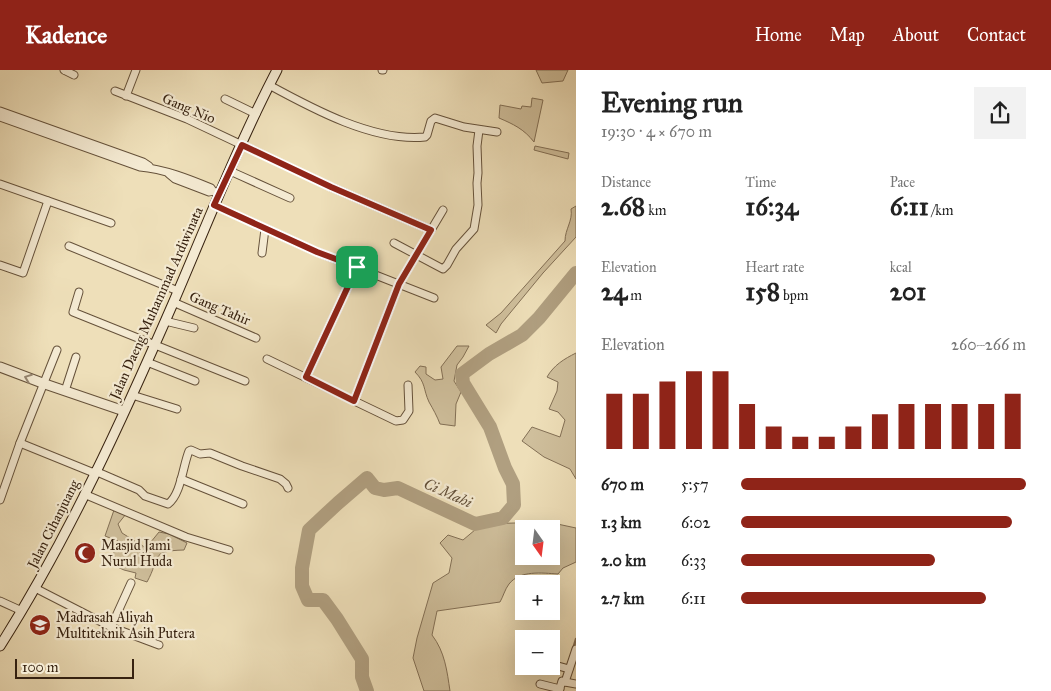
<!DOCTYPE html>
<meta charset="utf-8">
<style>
body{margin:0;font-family:"IM FELL Great Primer",serif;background:#f2f2f2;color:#222;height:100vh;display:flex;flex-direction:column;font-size:19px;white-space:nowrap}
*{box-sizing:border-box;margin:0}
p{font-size:16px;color:#767676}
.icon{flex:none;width:28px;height:28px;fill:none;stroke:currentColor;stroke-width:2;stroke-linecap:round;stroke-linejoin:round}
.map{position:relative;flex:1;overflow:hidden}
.drawer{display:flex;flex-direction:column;background:#fff;width:475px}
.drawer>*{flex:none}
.needle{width:32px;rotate:166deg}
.tools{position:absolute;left:515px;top:450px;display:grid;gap:10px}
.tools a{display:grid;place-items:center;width:45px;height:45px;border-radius:0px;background:#fff;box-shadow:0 5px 20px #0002;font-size:25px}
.scale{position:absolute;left:15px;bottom:12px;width:119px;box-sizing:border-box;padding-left:5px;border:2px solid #372210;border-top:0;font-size:14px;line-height:18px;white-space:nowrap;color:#372210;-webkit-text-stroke:4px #f4ead2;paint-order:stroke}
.pin{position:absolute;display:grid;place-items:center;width:42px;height:42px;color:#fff;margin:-21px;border-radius:10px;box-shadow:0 2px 8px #0006}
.round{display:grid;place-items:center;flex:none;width:52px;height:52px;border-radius:0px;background:#f2f2f2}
.overview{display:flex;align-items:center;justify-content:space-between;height:85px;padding:0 25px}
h1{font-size:28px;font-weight:800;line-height:38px}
.figures{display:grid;grid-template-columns:repeat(3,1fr);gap:8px;height:85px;padding:5px 25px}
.figures div{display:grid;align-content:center}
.figures b{font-size:25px;font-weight:800}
.figures small{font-size:14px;font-weight:400}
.figures p{font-size:14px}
.chart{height:140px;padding:10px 25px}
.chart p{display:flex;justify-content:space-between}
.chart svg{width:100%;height:90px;margin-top:5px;stroke:#8f2418;stroke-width:6}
ul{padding:0 25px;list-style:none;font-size:16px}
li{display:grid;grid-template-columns:80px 60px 1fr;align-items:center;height:38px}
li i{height:12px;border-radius:6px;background:#8f2418}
header{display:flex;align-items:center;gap:30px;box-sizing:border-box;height:70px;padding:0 25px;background:#8f2418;color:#fff}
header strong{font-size:24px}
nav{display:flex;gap:28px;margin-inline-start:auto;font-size:18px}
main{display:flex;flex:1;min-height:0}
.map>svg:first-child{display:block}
.green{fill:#cfbf9c;stroke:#837056;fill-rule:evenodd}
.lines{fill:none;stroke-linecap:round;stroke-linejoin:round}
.stream{stroke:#806d53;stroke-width:2.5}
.river{stroke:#b09f80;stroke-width:14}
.minor-casing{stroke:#65513a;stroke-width:9}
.tertiary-casing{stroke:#65513a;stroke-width:11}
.secondary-casing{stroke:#372210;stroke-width:11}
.minor{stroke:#f4ead2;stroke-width:7}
.tertiary{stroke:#f4ead2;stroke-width:9}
.secondary{stroke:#f4ead2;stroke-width:9}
.oneway{stroke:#968671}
.route-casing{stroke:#fff;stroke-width:10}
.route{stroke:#8f2418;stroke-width:6}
.labels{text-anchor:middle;stroke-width:4.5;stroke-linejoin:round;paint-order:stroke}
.street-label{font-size:14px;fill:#372210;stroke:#f4ead2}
.poi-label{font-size:14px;fill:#372210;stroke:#f4ead2;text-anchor:start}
.water-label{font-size:15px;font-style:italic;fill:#614e37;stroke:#f4ead2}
</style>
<header>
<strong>Kadence</strong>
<nav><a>Home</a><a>Map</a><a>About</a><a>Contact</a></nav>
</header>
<main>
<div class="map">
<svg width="576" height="621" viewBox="0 0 576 621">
<rect width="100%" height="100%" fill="#eedfb9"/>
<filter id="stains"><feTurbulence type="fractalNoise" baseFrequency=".004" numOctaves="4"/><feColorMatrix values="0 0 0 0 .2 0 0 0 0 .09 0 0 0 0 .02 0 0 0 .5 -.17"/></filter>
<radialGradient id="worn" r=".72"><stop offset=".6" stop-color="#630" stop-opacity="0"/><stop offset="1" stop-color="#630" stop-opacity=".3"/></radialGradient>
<g class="green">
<path d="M536,0H568L563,11L542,13Z"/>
<path d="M532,28L543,30L534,72C524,59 513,54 499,48L500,35L521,39L522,36L531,37Z"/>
<path d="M535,76L569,83L568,89L534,80Z"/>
<path d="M576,136V167L543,203L501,254L496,263L486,255L501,243L565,171C565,159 573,151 571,139Z"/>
<path d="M457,276H469L463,287L457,295L454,311L461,322L456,334L455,356L440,354C437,346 433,339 429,332C423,319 426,313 415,302L420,296L426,297V304L435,310L443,309L441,297Z"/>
<path d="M576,283V409L570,399L544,387L522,371L532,357L560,367L565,350L558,342L549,339L557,321L558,312L547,307C554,295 564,289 576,283Z"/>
<path d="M114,440L126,444L118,454L122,463L146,478L159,462L169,464L187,473L184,480C149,481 161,487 147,512L135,508L136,503L124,500L113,495V485L118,471L105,466Z"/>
<path d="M548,452L576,458V492L563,498L558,504C542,503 520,500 509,514C505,519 503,527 500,532L437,541L432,565C445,582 447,601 450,621H424L413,588L417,568L433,513L449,503L452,488L440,473L448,465L463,470L482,454ZM524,459H551V486H524Z"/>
</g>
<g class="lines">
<path class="stream" d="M573,579L576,569"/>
<path class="river" d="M367,621L362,607V589L337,549L323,530H308L302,516V498L309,460L338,433L367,408L375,418L384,420L398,418L475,454L503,448L514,435L513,414L505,398L490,357L463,313L462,304L489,284L522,265L539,248L576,203"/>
<g class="minor-casing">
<g id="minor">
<path d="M64,0L74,5"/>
<path d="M382,0H383"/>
<path d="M269,15C313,39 374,72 425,67L427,65L431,51L435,48L464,57L497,62"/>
<path d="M115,21L187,49L331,117L431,160"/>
<path d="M126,26L136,0"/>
<path d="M225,29L256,44"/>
<path d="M0,41L143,92L149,96"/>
<path d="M0,47L140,97C164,99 189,109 211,118L213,121L219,124"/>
<path d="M230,101L290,128"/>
<path d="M169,104L175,109L209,122L213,121"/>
<path d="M0,114L111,153"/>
<path d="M214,135L317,182L434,228"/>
<path d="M394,173L443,199L447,195L456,179L474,159L478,135L477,113L478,103L477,76L479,60"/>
<path d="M69,176L178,221"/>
<path d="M262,183L265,159"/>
<path d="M0,195L23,203L48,131"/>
<path d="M79,222L73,242L245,311"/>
<path d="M173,232L256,268"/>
<path d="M165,251L194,258"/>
<path d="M267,289L396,351L403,350L409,341L408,315"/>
<path d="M147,292L195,311"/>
<path d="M306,307L357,197"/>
<path d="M65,321L76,287"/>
<path d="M132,325L177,339"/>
<path d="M354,331L399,214L443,140"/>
<path d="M20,373L94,403"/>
<path d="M95,401L139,420L145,426L168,434C181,425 183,395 189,381L191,380L200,384L210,383L242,396L280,409L286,414L288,418"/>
<path d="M181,409L243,434"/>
<path d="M84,424L186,467L229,480"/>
<path d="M0,430L20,373L57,280"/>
<path d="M35,518L111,557L159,575"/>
<path d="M0,531L22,541"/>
<path d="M111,557L131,513"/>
<path d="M551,594L569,599"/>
<path d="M565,612L576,614"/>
<path d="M540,614L560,619"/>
<path d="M559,621L562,611L565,612L576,579"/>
</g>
</g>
<g class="tertiary-casing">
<path id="tertiary" d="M0,297L45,314L124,341"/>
</g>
<g class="secondary-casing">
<path id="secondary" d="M0,576C68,469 123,348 174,231C207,154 238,75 277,0"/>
</g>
<use href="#minor" class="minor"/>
<use href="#tertiary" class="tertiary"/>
<use href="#secondary" class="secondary"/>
</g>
<defs><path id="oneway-chevron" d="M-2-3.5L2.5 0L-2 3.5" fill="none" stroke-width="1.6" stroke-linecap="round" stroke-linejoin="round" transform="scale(1.25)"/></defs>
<use class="oneway" href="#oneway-chevron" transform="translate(28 308) rotate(-159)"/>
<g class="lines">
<g class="route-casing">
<path id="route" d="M242,75L331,117L431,160L399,214L354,331L306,307L357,197L317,182L214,135Z"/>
</g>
<use href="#route" class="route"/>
</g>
<defs>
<g id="mosque-disc" transform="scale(1.125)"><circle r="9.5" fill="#8f2418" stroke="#f4ead2"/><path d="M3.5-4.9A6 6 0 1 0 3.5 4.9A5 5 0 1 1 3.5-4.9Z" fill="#fff"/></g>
<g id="school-disc" transform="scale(1.125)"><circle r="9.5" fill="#8f2418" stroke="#f4ead2"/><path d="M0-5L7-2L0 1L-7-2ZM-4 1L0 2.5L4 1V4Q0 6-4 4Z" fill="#fff"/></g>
</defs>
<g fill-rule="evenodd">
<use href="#mosque-disc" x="85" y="483"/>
<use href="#school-disc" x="40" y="555"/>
</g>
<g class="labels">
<g class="street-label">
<text transform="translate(189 38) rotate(23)" y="5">Gang Nio</text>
<text transform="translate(156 233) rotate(-66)" y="5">Jalan Daeng Muhammad Ardiwinata</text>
<text transform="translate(220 238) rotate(23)" y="5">Gang Tahir</text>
<text transform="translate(53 454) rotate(-63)" y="5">Jalan Cihanjuang</text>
</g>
<g class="poi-label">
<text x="101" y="480">Masjid Jami<tspan x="101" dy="16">Nurul Huda</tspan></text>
<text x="56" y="552">Madrasah Aliyah<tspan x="56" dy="16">Multiteknik Asih Putera</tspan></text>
</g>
<g class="water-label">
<text transform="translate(448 423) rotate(24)" y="5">Ci Mahi</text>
</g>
</g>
<rect width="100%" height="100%" filter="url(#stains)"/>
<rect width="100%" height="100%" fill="url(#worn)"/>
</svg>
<div class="tools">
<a><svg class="needle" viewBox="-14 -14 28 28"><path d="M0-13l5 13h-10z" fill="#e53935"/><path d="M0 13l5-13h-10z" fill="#767676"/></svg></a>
<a>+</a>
<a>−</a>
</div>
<div class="scale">100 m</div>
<div class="pin" style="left:357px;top:197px;background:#1e9e55"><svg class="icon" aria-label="arrive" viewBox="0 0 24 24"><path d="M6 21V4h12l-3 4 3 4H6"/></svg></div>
</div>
<section class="drawer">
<div class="overview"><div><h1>Evening run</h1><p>19:30 · 4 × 670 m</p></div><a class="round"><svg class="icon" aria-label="share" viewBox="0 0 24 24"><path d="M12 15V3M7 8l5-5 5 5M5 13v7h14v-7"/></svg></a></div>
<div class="figures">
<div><p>Distance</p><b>2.68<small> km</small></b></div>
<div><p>Time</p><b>16:34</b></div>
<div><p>Pace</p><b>6:11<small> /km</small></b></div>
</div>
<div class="figures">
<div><p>Elevation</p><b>24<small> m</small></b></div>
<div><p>Heart rate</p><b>158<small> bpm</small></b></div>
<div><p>kcal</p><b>201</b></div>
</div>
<div class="chart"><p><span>Elevation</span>260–266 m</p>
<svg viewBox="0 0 160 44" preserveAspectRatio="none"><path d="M5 44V17M15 44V17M25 44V11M35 44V6M45 44V6M55 44V22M65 44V33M75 44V38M85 44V38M95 44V33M105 44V27M115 44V22M125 44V22M135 44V22M145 44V22M155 44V17"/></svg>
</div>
<ul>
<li><b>670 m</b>5:57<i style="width:100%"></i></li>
<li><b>1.3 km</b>6:02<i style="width:95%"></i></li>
<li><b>2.0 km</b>6:33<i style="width:68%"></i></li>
<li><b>2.7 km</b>6:11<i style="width:86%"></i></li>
</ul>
</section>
</main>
